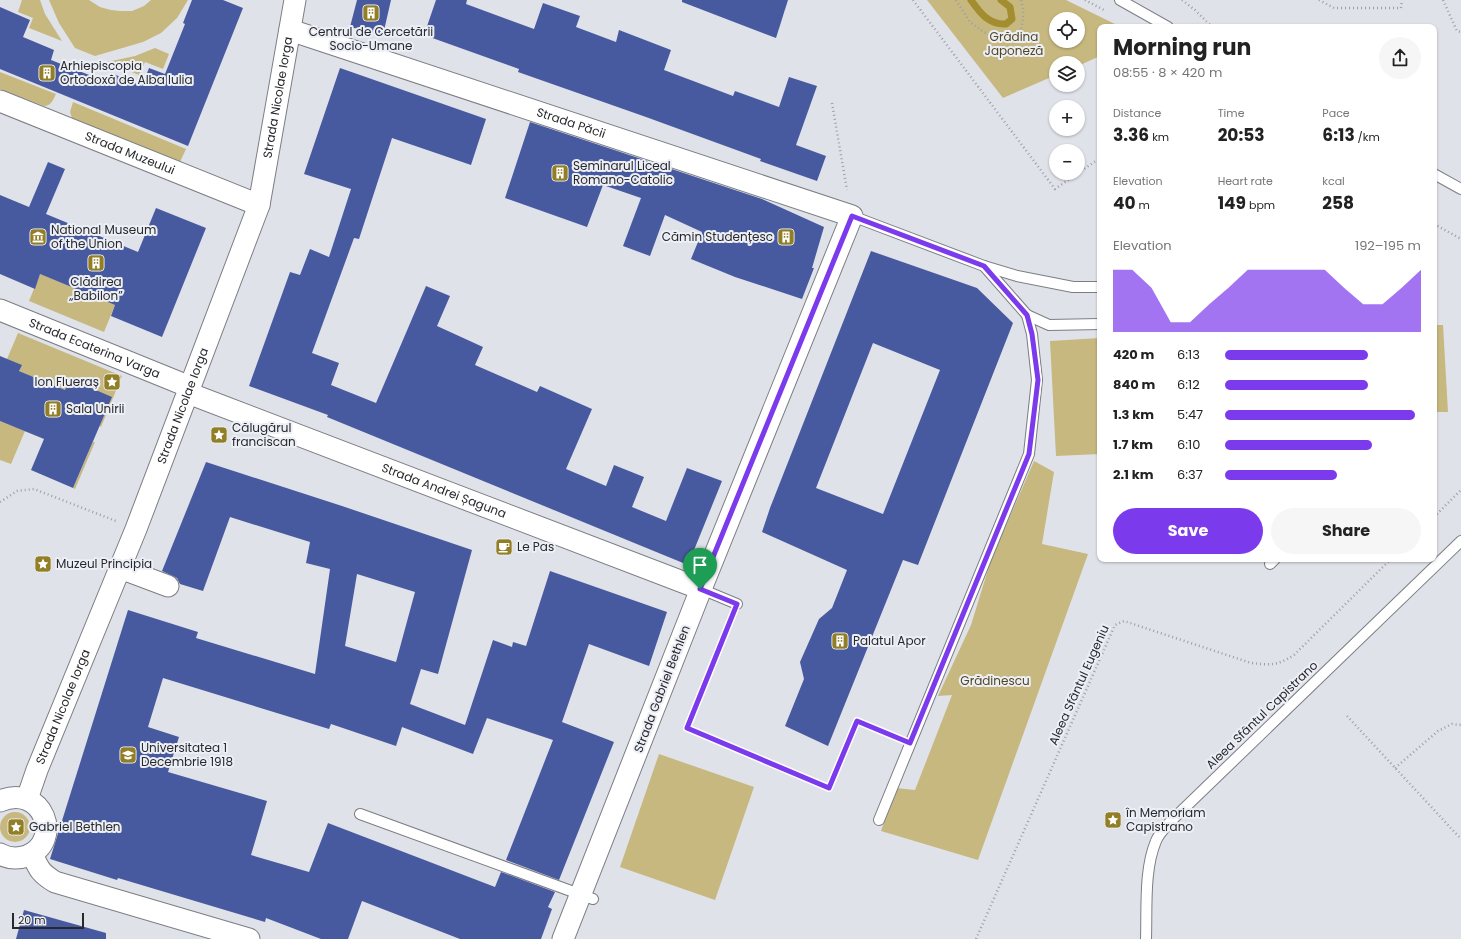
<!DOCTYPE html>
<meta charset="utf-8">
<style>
body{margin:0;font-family:Poppins,sans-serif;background:#f6f6f6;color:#222;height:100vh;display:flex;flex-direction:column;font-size:15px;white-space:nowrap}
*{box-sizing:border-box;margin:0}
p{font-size:13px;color:#767676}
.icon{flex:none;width:22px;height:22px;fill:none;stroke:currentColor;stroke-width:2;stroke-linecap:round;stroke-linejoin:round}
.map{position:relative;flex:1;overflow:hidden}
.panel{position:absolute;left:1097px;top:24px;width:340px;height:538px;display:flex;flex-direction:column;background:#fff;border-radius:8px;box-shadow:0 1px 3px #0004}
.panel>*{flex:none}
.buttons{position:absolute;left:1049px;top:12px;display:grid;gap:8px}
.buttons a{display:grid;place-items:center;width:36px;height:36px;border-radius:50%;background:#fff;box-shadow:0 1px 3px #0004;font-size:20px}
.scale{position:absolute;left:12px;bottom:10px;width:72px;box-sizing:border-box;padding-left:4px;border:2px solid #28292c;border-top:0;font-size:11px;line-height:14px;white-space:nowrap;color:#28292c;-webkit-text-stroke:3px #edeff6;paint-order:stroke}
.pin{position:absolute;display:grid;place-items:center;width:34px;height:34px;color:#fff;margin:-41px -17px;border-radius:50% 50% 50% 0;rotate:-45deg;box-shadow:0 0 4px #0007}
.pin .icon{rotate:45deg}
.round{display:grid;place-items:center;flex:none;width:42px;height:42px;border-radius:21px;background:#f6f6f6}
.headline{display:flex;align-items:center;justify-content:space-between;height:68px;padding:0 16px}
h1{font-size:22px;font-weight:700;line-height:30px}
.stats{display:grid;grid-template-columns:repeat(3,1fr);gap:6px;height:68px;padding:4px 16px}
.stats div{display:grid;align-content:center}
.stats b{font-size:17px;font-weight:700}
.stats small{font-size:11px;font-weight:400}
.stats p{font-size:11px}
.chart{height:112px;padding:8px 16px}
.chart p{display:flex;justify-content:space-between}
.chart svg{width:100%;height:72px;margin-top:4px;fill:#7c3aed;opacity:.7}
.action{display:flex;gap:8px;margin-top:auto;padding:8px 16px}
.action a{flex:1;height:46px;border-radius:24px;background:#7c3aed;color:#fff;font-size:16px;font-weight:700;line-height:46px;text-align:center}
.action a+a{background:#f6f6f6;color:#222}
ul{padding:0 16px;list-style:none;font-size:13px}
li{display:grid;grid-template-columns:64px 48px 1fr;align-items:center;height:30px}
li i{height:10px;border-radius:5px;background:#7c3aed}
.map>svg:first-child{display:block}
.green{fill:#c6b87f;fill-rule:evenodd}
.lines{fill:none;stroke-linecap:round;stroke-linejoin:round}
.stream{stroke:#a28d31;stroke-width:7}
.building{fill:#485a9f;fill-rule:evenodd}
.lane-casing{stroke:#7c7e84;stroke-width:12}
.street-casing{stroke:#7c7e84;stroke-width:23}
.path{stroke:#9e9fa5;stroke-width:2.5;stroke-dasharray:1 3;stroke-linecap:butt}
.lane{stroke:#fff;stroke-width:10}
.street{stroke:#fff;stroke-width:21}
.route-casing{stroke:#fff;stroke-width:8}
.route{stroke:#7c3aed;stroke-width:5}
.labels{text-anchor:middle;stroke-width:4;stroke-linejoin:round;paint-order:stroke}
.poi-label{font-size:12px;fill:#28292c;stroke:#edeff6;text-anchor:start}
.park-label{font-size:12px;fill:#514722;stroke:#edeff6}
.street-label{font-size:12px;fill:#28292c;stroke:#edeff6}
</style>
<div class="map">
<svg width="1461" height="939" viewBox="0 0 1461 939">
<rect width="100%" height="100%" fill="#e0e2e9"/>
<g class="green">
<path d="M22,0H40L45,14L62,41L29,28L33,18L18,12Z"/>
<path d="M49,0H89L100,7L111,10L120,11H132L144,6L151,0H188L177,18L161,33L143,42L95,56L75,48L59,23Z"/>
<path d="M927,0H1066L1121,27H1100V56L1078,66V63H1056V75L1003,98ZM1056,19H1078V41H1056Z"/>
<path d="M155,48L169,54L163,69L145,62L139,75L107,62L135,56Z"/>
<path d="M0,72L56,94C53,100 51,106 44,106L0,89Z"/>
<path d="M73,102L186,149L180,162L72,118L70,112Z"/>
<path d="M40,274L115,305L104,332L29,301Z"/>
<path d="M1434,325H1443L1448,412H1434Z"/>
<path d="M18,333L122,376L101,427L65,390L19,371L21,365L7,359Z"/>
<path d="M1100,338V454L1056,456L1050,341Z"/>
<path d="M0,421L25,431L11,464L0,460Z"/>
<path d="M93,442H95L75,489L73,488Z"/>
<path d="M1034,461L1054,472L1042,544L1088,554L978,860L881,831L896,788L915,790L952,695L938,696L971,625L991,560Z"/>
<path d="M659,754L754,787L715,900L620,867Z"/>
<circle cx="15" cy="827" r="15"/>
</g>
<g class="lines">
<path class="stream" d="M971,0C980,13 989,25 1006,24L1012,19L1010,7L1001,0"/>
</g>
<g class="building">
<path d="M192,0H223L243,8L188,146L0,69V7L30,20L23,37L54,50L51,60L107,82L111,73L142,86L149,68L165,74L185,24L183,23Z"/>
<path d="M357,0H391L383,35L350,27Z"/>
<path d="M436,0H467L466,4L534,29L543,3L580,16L576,27L616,42L619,30L671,50L664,70L733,96L735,91L779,107L789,77L817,86L796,145L826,156L817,181L760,161L761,159L646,117L518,72L519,69L424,35Z"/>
<path d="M682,0H788L776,38L682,2Z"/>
<path d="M340,68L486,119L471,165L392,138L359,239L354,238L312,353L339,363L331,385L376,403L426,286L450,296L437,326L483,347L475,365L537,392L540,386L592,409L566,469L606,486L614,465L644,477L632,507L666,521L687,468L722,481L688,565L327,417L328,415L249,386L290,272L300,275L310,249L329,257L351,189L304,174Z"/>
<path d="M530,122L762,199L824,227L812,268H814L802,299L735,277L691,259L702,232L665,215L650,256L623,246L641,198L603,185L587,227L505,198Z"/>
<path d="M48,162L65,169L46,214L138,252L156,208L206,228L162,337L111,316L115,305L40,274L35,289L0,274V195L29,207Z"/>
<path d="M871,251L977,288L1013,323L918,565L903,560L828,746L785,726L804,679L800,662L819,619L832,608L847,570L762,532L770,508ZM873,343L940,370L883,514L816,488Z"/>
<path d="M0,356L22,365L19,371L65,390L70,379L112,397L73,488L31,470L44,439L0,421Z"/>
<path d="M206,462L342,506L472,550L438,674L421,669L410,704L465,725L493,640L512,647L513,642L526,646L550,571L667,612L649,666L589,644L562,722L614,742L559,880L506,860L553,740L487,718L473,754L402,727L396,746L331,724L329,729L163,678L148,727L179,737L168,772L267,801L251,855L309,872L328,823L495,887L501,872L555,892L548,907L552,909L541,939H460L362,901L348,939H321L266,918L265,922L118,878L117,880L50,859L128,610L198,632L196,638L315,674L330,569L306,563L310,542L230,517L203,591L180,584L177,578L162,571ZM357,574L415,592L396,662L345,646Z"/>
<path d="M24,910L106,933V939H16Z"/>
</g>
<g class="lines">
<g class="lane-casing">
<g id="lane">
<path d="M1120,0L1168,27"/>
<path d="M1434,174L1461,189"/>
<path d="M852,216L984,266L1017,276L1073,287H1100"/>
<path d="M984,266L1027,315L1049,325L1100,324"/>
<path d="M1270,564L1275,559"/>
<path d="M701,589L737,604"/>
<path d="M360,814L593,899"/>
<path d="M879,820L1029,454L1037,380L1032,334L1027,315"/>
<path d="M1146,939C1147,908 1144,869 1156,841C1159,833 1166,827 1171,821L1461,541"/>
</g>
</g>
<g class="street-casing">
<g id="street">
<path id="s1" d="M290,30L852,216L701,589L563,939"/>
<path id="s2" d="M0,101L259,205"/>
<path id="s3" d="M0,310L190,387"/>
<path id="s4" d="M188,393L701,589"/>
<path d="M120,568L168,586"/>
<path id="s5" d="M27,799L37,770L136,529L259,205L295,0"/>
<path d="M0,801C43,783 64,841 27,856C18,859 9,859 0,854"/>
<path d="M32,854C39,869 40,873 55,882L249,939"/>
</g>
</g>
<g class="path">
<path d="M913,0L1055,189L1100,158"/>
<path d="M956,0L970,22L984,32L995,39L1007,40L1019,35C1023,24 1025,12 1021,0"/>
<path d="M1085,0L1106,11"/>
<path d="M1182,0L1195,10L1212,27"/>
<path d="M1319,0L1334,8H1401L1402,0"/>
<path d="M1443,0L1457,31L1461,32"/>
<path d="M832,103L847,190"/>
<path d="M1434,224L1461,239"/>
<path d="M0,502L17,491L34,489L116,521"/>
<path d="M1434,517L1461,490"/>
<path d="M731,619L687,728L829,788L857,721L895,736"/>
<path d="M1347,716L1461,839"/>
<path d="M1395,768L1438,731L1452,724L1461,725"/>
<path d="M976,939L1115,625L1124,621L1251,663C1270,665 1277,666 1294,655L1391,559"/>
</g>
<use href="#lane" class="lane"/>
<use href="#street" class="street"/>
</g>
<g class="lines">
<g class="route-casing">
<path id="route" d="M852,216L984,266L1027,315L1032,334L1038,380L1029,454L910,743L857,721L829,788L687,728L737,604L700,589Z"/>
</g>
<use href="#route" class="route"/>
</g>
<defs>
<g id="building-square" transform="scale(0.9)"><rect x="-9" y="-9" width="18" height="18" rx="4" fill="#927e24" stroke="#edeff6"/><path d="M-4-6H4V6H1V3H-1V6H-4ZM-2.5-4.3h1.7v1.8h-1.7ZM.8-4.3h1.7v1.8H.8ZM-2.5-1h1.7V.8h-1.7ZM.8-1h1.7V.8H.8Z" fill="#fff"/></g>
<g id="museum-square" transform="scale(0.9)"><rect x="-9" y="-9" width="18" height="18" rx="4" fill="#927e24" stroke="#edeff6"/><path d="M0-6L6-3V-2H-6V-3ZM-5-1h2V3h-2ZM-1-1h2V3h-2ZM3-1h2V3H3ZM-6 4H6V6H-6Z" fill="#fff"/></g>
<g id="sight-square" transform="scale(0.9)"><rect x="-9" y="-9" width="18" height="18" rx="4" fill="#927e24" stroke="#edeff6"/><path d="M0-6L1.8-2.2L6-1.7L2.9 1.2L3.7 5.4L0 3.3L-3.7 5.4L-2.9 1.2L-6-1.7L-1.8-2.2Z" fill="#fff"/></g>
<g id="cafe-square" transform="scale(0.9)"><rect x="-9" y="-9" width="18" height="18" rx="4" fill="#927e24" stroke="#edeff6"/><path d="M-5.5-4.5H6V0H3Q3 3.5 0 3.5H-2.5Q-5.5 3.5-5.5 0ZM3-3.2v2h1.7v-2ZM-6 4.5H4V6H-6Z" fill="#fff"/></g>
<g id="university-square" transform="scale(0.9)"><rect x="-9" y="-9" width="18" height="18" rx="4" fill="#927e24" stroke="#edeff6"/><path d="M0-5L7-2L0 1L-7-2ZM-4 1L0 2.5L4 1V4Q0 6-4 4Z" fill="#fff"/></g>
</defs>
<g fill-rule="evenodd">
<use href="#building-square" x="371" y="13"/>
<use href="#building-square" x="47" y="73"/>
<use href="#building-square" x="560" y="173"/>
<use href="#museum-square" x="38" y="237"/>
<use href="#building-square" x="786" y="237"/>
<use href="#building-square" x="96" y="263"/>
<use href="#sight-square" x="112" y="382"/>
<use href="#building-square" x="53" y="409"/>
<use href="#sight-square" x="219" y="435"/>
<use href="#cafe-square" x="504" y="547"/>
<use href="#sight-square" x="43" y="564"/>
<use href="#building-square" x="840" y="641"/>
<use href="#university-square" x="128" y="755"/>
<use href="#sight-square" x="1113" y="820"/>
<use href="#sight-square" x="16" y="827"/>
</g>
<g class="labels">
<g class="poi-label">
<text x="371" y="36" text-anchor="middle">Centrul de Cercetării<tspan x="371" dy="14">Socio-Umane</tspan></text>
<text x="60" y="70">Arhiepiscopia<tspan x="60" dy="14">Ortodoxă de Alba Iulia</tspan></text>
<text x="573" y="170">Seminarul Liceal<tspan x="573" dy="14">Romano-Catolic</tspan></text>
<text x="51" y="234">National Museum<tspan x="51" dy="14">of the Union</tspan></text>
<text x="773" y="241" text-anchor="end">Cămin Studențesc</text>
<text x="96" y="286" text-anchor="middle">Clădirea<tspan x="96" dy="14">„Babilon”</tspan></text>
<text x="99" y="386" text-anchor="end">Ion Flueraș</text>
<text x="66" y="413">Sala Unirii</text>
<text x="232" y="432">Călugărul<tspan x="232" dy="14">franciscan</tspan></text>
<text x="517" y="551">Le Pas</text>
<text x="56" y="568">Muzeul Principia</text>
<text x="853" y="645">Palatul Apor</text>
<text x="141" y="752">Universitatea 1<tspan x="141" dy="14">Decembrie 1918</tspan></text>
<text x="1126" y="817">în Memoriam<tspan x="1126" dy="14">Capistrano</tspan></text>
<text x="29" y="831">Gabriel Bethlen</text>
</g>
<g class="park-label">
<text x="1014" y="41">Grădina<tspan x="1014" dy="14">Japoneză</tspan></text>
<text x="995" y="685">Grădinescu</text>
</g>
<g class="street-label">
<text dy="4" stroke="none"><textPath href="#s5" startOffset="747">Strada Nicolae Iorga</textPath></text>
<text dy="4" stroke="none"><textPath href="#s1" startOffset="296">Strada Păcii</textPath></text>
<text dy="4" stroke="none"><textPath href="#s2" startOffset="140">Strada Muzeului</textPath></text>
<text dy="4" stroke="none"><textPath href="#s3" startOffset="102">Strada Ecaterina Varga</textPath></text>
<text dy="4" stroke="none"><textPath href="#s5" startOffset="423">Strada Nicolae Iorga</textPath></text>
<text dy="4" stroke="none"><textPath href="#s4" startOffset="274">Strada Andrei Șaguna</textPath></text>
<text transform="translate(1079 685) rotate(-66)" y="4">Aleea Sfântul Eugeniu</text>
<text transform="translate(662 689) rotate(-69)" y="4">Strada Gabriel Bethlen</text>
<text dy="4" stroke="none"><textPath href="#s5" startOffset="99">Strada Nicolae Iorga</textPath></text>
<text transform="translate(1262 715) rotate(-44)" y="4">Aleea Sfântul Capistrano</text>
</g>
</g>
</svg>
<div class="buttons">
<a><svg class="icon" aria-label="locate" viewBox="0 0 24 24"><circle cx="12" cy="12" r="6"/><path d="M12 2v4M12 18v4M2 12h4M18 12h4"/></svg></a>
<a><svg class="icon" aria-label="layers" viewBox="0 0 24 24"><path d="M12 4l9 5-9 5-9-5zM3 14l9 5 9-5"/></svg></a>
<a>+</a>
<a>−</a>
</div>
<div class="scale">20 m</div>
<div class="pin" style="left:700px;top:589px;background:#1e9e55"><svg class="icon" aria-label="arrive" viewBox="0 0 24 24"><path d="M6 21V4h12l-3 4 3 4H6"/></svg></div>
<section class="panel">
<div class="headline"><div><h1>Morning run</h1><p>08:55 · 8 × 420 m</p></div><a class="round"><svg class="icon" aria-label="share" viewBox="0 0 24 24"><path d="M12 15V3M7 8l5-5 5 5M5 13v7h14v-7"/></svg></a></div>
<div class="stats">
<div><p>Distance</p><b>3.36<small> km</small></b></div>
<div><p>Time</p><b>20:53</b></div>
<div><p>Pace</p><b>6:13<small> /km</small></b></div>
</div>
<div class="stats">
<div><p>Elevation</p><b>40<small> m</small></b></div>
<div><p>Heart rate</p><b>149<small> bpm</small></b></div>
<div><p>kcal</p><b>258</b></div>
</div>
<div class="chart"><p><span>Elevation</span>192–195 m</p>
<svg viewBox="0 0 160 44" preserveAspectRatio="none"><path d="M0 44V6L10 6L20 17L30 38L40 38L50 27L60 17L70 6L80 6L90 6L100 6L110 6L120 17L130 27L140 27L150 17L160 6V44z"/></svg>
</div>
<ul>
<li><b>420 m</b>6:13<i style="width:73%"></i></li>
<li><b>840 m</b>6:12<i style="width:73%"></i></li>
<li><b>1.3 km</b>5:47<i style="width:97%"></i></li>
<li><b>1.7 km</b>6:10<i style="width:75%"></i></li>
<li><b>2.1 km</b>6:37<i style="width:57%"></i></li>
</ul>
<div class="action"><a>Save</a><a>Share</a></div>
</section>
</div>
